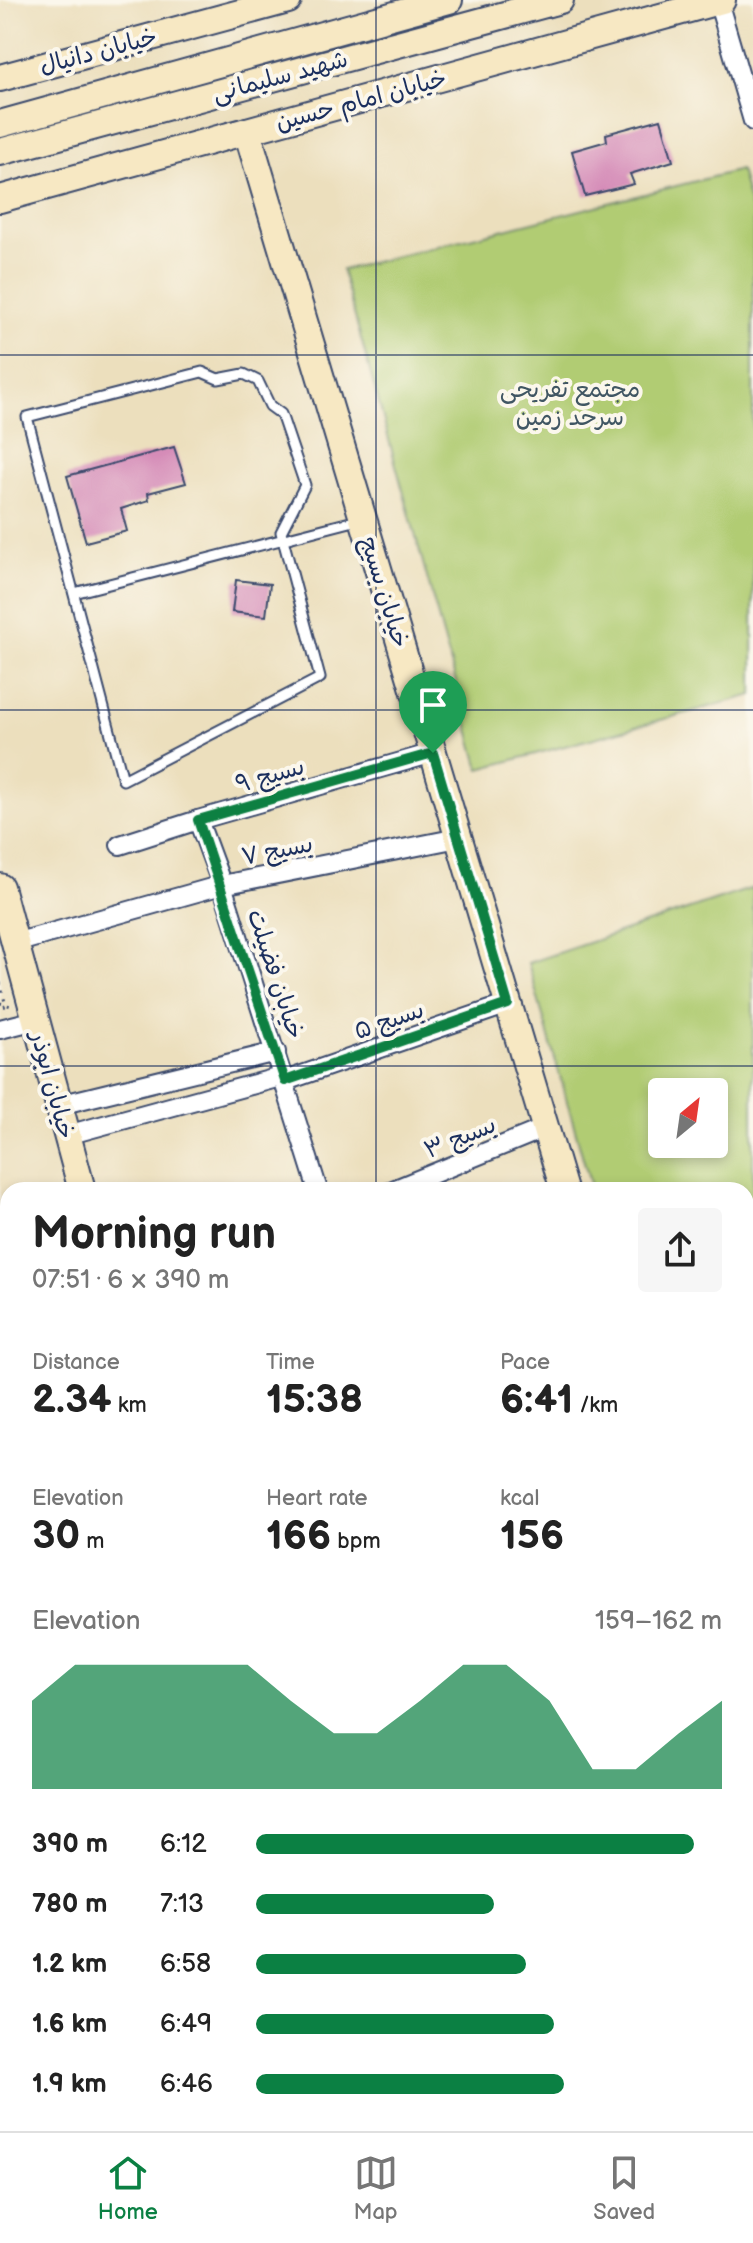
<!DOCTYPE html>
<meta charset="utf-8">
<style>
body{margin:0;font-family:"Balsamiq Sans","Playpen Sans Arabic",sans-serif;background:#f6f6f6;color:#222;height:100vh;display:flex;flex-direction:column;font-size:30px;white-space:nowrap}
*{box-sizing:border-box;margin:0}
p{font-size:26px;color:#767676}
.icon{flex:none;width:44px;height:44px;fill:none;stroke:currentColor;stroke-width:2;stroke-linecap:round;stroke-linejoin:round}
.map{position:relative;flex:1;overflow:hidden}
.details{position:absolute;left:0px;top:1182px;width:754px;height:950px;display:flex;flex-direction:column;background:#fff;border-radius:24px 24px 0 0;box-shadow:0 4px 12px #0003}
.details>*{flex:none}
.needle{width:52px;rotate:29deg}
.tools{position:absolute;left:648px;top:1078px;display:grid;gap:16px}
.tools a{display:grid;place-items:center;width:80px;height:80px;border-radius:8px;background:#fff;box-shadow:0 4px 12px #0003;font-size:40px}
.pin{position:absolute;display:grid;place-items:center;width:68px;height:68px;color:#fff;margin:-82px -34px;border-radius:50% 50% 50% 0;rotate:-45deg;box-shadow:0 0 8px #0007}
.pin .icon{rotate:45deg}
.round{display:grid;place-items:center;flex:none;width:84px;height:84px;border-radius:8px;background:#f6f6f6}
.overview{display:flex;align-items:center;justify-content:space-between;height:136px;padding:0 32px}
h1{font-size:44px;font-weight:700;line-height:60px}
.figures{display:grid;grid-template-columns:repeat(3,1fr);gap:12px;height:136px;padding:8px 32px}
.figures div{display:grid;align-content:center}
.figures b{font-size:40px;font-weight:700}
.figures small{font-size:22px;font-weight:400}
.figures p{font-size:22px}
.chart{height:224px;padding:16px 32px}
.chart p{display:flex;justify-content:space-between}
.chart svg{width:100%;height:144px;margin-top:8px;fill:#0b8043;opacity:.7}
ul{padding:0 32px;list-style:none;font-size:26px}
li{display:grid;grid-template-columns:128px 96px 1fr;align-items:center;height:60px}
li i{height:20px;border-radius:10px;background:#0b8043}
.menu{display:flex;justify-content:space-around;align-items:center;height:112px;border-top:2px solid #e0e0e0;background:#fff;font-size:22px;color:#767676}
.menu a{display:grid;justify-items:center;gap:4px}
.menu .active{color:#0b8043}
.map>svg:first-child{display:block}
.green{fill:#b1cc73;stroke:#667e68;stroke-width:2;fill-rule:evenodd}
.building{fill:#d58cb8}
.lines{fill:none;stroke-linecap:round;stroke-linejoin:round}
.lane-casing{stroke:#3a496c;stroke-width:13}
.street-casing{stroke:#3a496c;stroke-width:22}
.secondary-casing{stroke:#3a496c;stroke-width:30}
.path{stroke:#3a496c;stroke-width:3;stroke-dasharray:2 6;stroke-linecap:butt}
.lane{stroke:#fff;stroke-width:9}
.street{stroke:#fff;stroke-width:18}
.secondary{stroke:#f7e8c3;stroke-width:26}
.route-casing{stroke:#fff;stroke-width:16}
.route{stroke:#0b8043;stroke-width:10}
.grid{fill:none;stroke:#1b2f5e;stroke-width:2;stroke-opacity:0.55}
.labels{text-anchor:middle;stroke-width:8;stroke-linejoin:round;paint-order:stroke}
.street-label{font-size:24px;fill:#1b2f5e;stroke:#fbf7ec}
.park-label{font-size:24px;fill:#405663;stroke:#fbf7ec}
</style>
<div class="map">
<svg width="753" height="2131" viewBox="0 0 753 2131">
<rect width="100%" height="100%" fill="#fbf7ec"/>
<filter id="ink" filterUnits="userSpaceOnUse"><feTurbulence type="fractalNoise" baseFrequency=".0125" numOctaves="2"/><feDisplacementMap in="SourceGraphic" scale="16" xChannelSelector="R" yChannelSelector="G"/><feConvolveMatrix kernelMatrix="1 2 1 2 8 2 1 2 1" color-interpolation-filters="sRGB"/></filter>
<filter id="wash" filterUnits="userSpaceOnUse"><feTurbulence type="fractalNoise" baseFrequency=".006" numOctaves="4" result="noise"/><feDisplacementMap in="SourceGraphic" scale="32" xChannelSelector="R" yChannelSelector="G"/><feGaussianBlur stdDeviation="1.8" result="paint"/><feColorMatrix in="noise" values="0 0 0 0 0 0 0 0 0 0 0 0 0 0 0 0 0 1.4 0 .05"/><feComposite in="paint" operator="in"/></filter>
<g filter="url(#wash)">
<rect width="100%" height="100%" fill="#ecdfbd"/>
<g class="green">
<path d="M740,170L753,217V695L480,769L342,270Z"/>
<path d="M753,888V1467L746,1464V1190H592L528,963ZM714,1092V1144H662V1092Z"/>
<path d="M746,1559L753,1565V1844L746,1847Z"/>
<path d="M8,2085V2124H262L264,2131H0V2087Z"/>
</g>
<g id="blocks">
<g class="building">
<path d="M661,119L673,161L630,174L634,184L585,196L572,151L607,141L606,134Z"/>
<path d="M174,447L186,483L148,493L149,500L121,509L127,531L86,542L67,476Z"/>
<path d="M236,580L270,584L266,616L232,612Z"/>
</g>
</g>
</g>
<g filter="url(#ink)">
<use href="#blocks" fill-opacity="0" stroke="#3a496c" stroke-width="2"/>
<g class="lines">
<g class="lane-casing">
<g id="lane">
<path d="M202,372L218,379L244,374L258,381L270,406L281,414L305,485L281,532L320,678L123,780L27,417Z"/>
<path d="M74,593L362,519"/>
</g>
</g>
<g class="street-casing">
<g id="street">
<path d="M718,1L753,121"/>
<path d="M198,820L222,885L318,1190"/>
<path d="M120,845L198,820L433,753"/>
<path d="M15,943L222,885L458,838"/>
<path d="M0,1029L36,1020"/>
<path d="M285,1081L508,1004"/>
<path d="M59,1105L276,1052"/>
<path d="M67,1135L284,1076"/>
<path d="M393,1190L545,1128"/>
<path d="M0,1333L8,1330"/>
<path d="M0,1652L8,1681"/>
<path d="M746,1916L753,1918"/>
<path d="M717,2127L753,2124"/>
</g>
</g>
<g class="secondary-casing">
<g id="secondary">
<path d="M0,78L288,0"/>
<path d="M0,124L449,0"/>
<path d="M247,131L564,1190"/>
<path d="M0,152L560,0"/>
<path d="M0,199L722,0"/>
<path d="M0,887L82,1190"/>
<path d="M746,1520L753,1525"/>
<path d="M0,1826L8,1824"/>
<path d="M0,1854L8,1852"/>
<path d="M746,1892L753,1890"/>
<path d="M314,2124L315,2131"/>
<path d="M717,2124L718,2131"/>
</g>
</g>
<g class="path">
<path d="M0,983L6,1006L0,1007"/>
<path d="M0,1003L11,1006"/>
<path d="M746,1564L753,1570"/>
<path d="M746,1607L753,1597"/>
<path d="M746,1692L753,1691"/>
<path d="M746,1756L753,1762"/>
<path d="M746,1850L753,1846"/>
</g>
<use href="#lane" class="lane"/>
<use href="#street" class="street"/>
<use href="#secondary" class="secondary"/>
</g>
</g>
<g class="lines" filter="url(#ink)">
<g class="route-casing">
<path id="route" d="M433,753L508,1004L285,1081L198,820Z"/>
</g>
<use href="#route" class="route"/>
</g>
<path class="grid" d="M376,0V1190M0,355H753M0,710H753M0,1066H753M0,1421H8M746,1421H753M0,1776H8M746,1776H753M376,2124V2131"/>
<g class="labels">
<g class="street-label">
<text transform="translate(98 51) rotate(-15)" y="8">خیابان دانیال</text>
<text transform="translate(280 76) rotate(-15)" y="8">شهید سلیمانی</text>
<text transform="translate(361 100) rotate(-15)" y="8">خیابان امام حسین</text>
<text transform="translate(385 592) rotate(73)" y="8">خیابان بسیج</text>
<text transform="translate(270 775) rotate(-16)" y="8">بسیج ۹</text>
<text transform="translate(277 850) rotate(-11)" y="8">بسیج ۷</text>
<text transform="translate(276 974) rotate(72)" y="8">خیابان فضیلت</text>
<text transform="translate(389 1020) rotate(-19)" y="8">بسیج ۵</text>
<text transform="translate(53 1085) rotate(75)" y="8">خیابان ابوذر</text>
<text transform="translate(460 1137) rotate(-22)" y="8">بسیج ۳</text>
</g>
<g class="park-label">
<text x="570" y="397">مجتمع تفریحی<tspan x="570" dy="28">سرحد زمین</tspan></text>
</g>
</g>
</svg>
<div class="tools">
<a><svg class="needle" viewBox="-14 -14 28 28"><path d="M0-13l5 13h-10z" fill="#e53935"/><path d="M0 13l5-13h-10z" fill="#767676"/></svg></a>
</div>
<div class="pin" style="left:433px;top:753px;background:#1e9e55"><svg class="icon" aria-label="arrive" viewBox="0 0 24 24"><path d="M6 21V4h12l-3 4 3 4H6"/></svg></div>
<section class="details">
<div class="overview"><div><h1>Morning run</h1><p>07:51 · 6 × 390 m</p></div><a class="round"><svg class="icon" aria-label="share" viewBox="0 0 24 24"><path d="M12 15V3M7 8l5-5 5 5M5 13v7h14v-7"/></svg></a></div>
<div class="figures">
<div><p>Distance</p><b>2.34<small> km</small></b></div>
<div><p>Time</p><b>15:38</b></div>
<div><p>Pace</p><b>6:41<small> /km</small></b></div>
</div>
<div class="figures">
<div><p>Elevation</p><b>30<small> m</small></b></div>
<div><p>Heart rate</p><b>166<small> bpm</small></b></div>
<div><p>kcal</p><b>156</b></div>
</div>
<div class="chart"><p><span>Elevation</span>159–162 m</p>
<svg viewBox="0 0 160 44" preserveAspectRatio="none"><path d="M0 44V17L10 6L20 6L30 6L40 6L50 6L60 17L70 27L80 27L90 17L100 6L110 6L120 17L130 38L140 38L150 27L160 17V44z"/></svg>
</div>
<ul>
<li><b>390 m</b>6:12<i style="width:94%"></i></li>
<li><b>780 m</b>7:13<i style="width:51%"></i></li>
<li><b>1.2 km</b>6:58<i style="width:58%"></i></li>
<li><b>1.6 km</b>6:49<i style="width:64%"></i></li>
<li><b>1.9 km</b>6:46<i style="width:66%"></i></li>
</ul>
</section>
</div>
<nav class="menu">
<a class="active"><svg class="icon" aria-label="home" viewBox="0 0 24 24"><path d="M3 11l9-7 9 7M6 9v11h12V9"/></svg>Home</a>
<a><svg class="icon" aria-label="map" viewBox="0 0 24 24"><path d="M3 6l6-2 6 2 6-2v14l-6 2-6-2-6 2zM9 4v14M15 6v14"/></svg>Map</a>
<a><svg class="icon" aria-label="saved" viewBox="0 0 24 24"><path d="M7 4h10v16l-5-4-5 4z"/></svg>Saved</a>
</nav>
